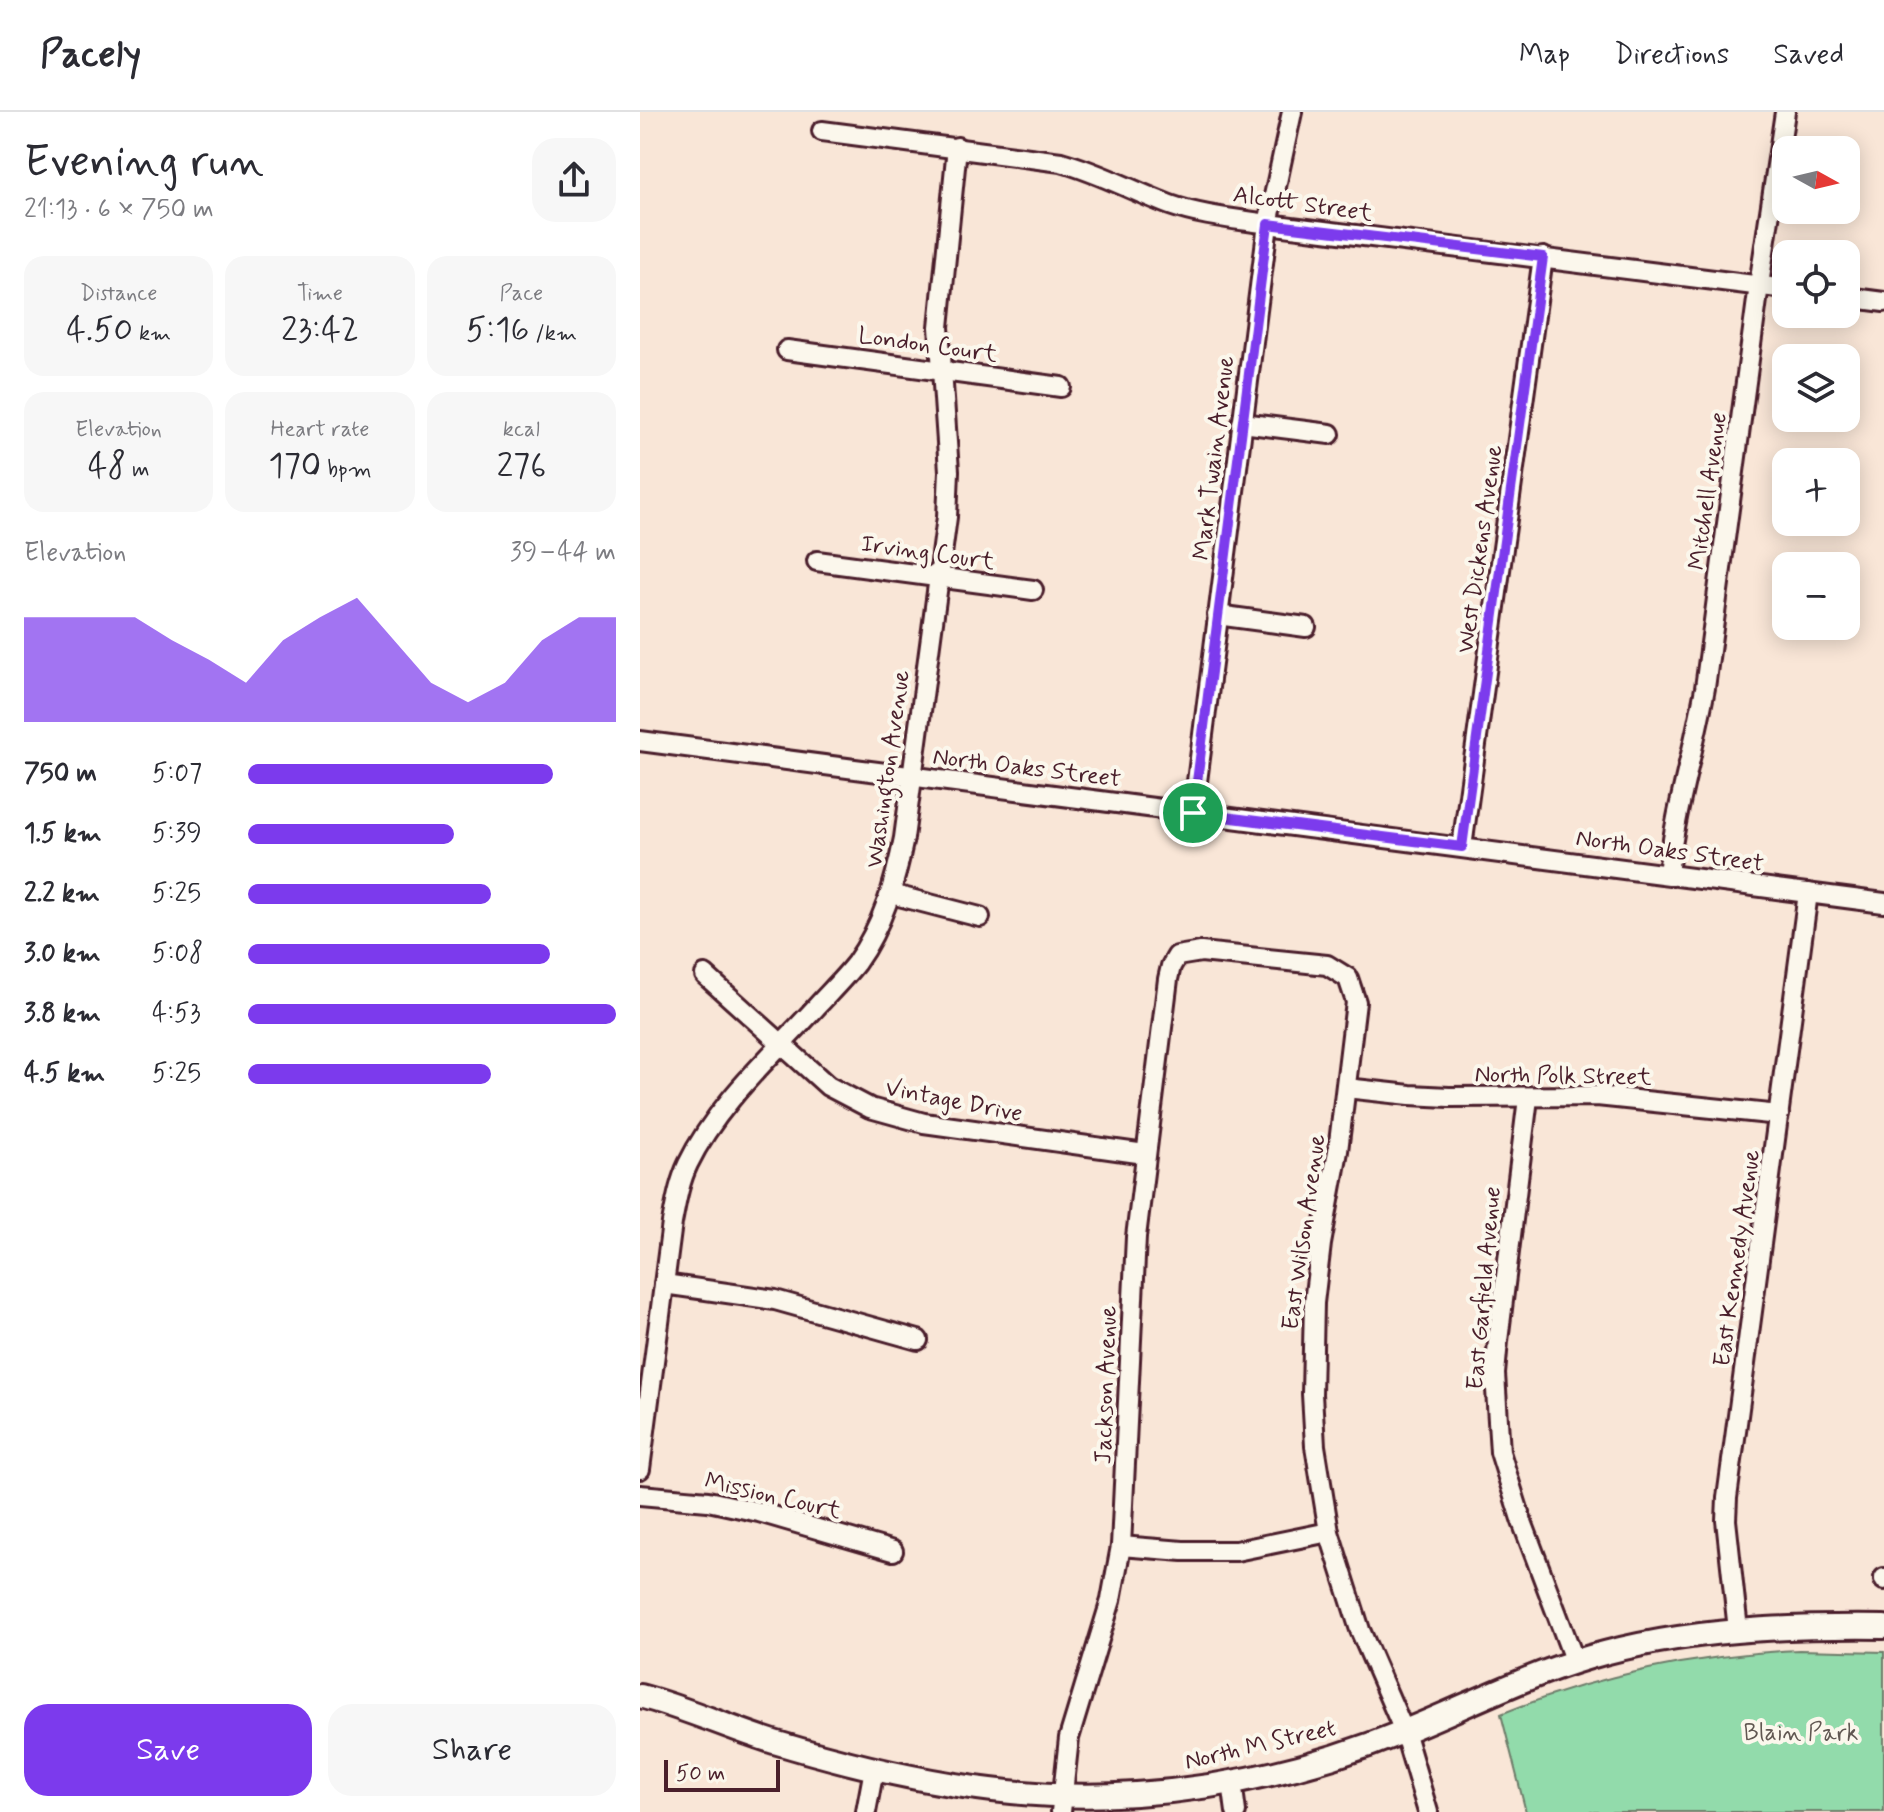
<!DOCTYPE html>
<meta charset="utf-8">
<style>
body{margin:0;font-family:Mynerve,sans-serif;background:#f7f7f7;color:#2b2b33;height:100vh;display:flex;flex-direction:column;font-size:30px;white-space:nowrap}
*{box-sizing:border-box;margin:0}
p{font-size:26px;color:#7c7c81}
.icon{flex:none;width:44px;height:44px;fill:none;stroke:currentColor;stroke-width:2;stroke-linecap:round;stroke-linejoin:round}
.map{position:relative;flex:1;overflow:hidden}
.panel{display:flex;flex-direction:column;background:#fff;width:640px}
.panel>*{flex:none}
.needle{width:52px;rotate:98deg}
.fabs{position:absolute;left:1132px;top:24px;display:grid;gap:16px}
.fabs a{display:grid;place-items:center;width:88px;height:88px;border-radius:16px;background:#fff;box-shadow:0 4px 20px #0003;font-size:40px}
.scale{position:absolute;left:24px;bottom:20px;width:116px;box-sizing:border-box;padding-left:8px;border:4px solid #4a1f2b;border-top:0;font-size:22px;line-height:28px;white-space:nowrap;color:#4a1f2b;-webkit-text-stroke:6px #fbf7ec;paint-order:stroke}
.pin{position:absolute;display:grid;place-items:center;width:68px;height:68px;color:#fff;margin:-34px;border:4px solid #fff;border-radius:50%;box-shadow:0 2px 8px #0007}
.round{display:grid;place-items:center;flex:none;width:84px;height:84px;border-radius:24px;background:#f7f7f7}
.head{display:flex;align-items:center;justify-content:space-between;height:136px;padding:0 24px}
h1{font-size:44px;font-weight:600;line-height:60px}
.stats{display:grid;grid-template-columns:repeat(3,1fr);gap:12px;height:136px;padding:8px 24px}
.stats div{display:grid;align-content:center;border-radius:20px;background:#f7f7f7;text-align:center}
.stats b{font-size:34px;font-weight:600}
.stats small{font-size:22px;font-weight:400}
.stats p{font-size:22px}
.chart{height:224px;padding:16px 24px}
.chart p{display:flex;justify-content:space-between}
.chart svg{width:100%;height:144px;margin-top:8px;fill:#7c3aed;opacity:.7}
.button{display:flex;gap:16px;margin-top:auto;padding:16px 24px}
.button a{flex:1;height:92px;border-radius:24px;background:#7c3aed;color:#fff;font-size:32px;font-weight:600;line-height:92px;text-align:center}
.button a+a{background:#f7f7f7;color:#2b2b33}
ul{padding:0 24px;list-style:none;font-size:26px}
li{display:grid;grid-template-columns:128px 96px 1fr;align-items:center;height:60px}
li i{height:20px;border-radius:10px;background:#7c3aed}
header{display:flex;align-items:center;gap:48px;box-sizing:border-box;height:112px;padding:0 40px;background:#fff;border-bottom:2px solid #e1e1e2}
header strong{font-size:38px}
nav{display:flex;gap:44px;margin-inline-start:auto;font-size:28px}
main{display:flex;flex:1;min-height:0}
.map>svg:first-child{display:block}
.green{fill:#92dbab;stroke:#6e7d6b;stroke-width:2}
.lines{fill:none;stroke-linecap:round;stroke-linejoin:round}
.minor-casing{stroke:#4a1f2b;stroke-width:24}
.tertiary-casing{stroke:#4a1f2b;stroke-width:28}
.minor{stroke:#fbf7ec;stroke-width:18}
.tertiary{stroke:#fbf7ec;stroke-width:22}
.route-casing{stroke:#fff;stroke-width:16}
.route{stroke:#7c3aed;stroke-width:10}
.labels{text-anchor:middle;stroke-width:8;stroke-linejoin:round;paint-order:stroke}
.street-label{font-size:24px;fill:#4a1f2b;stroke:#fbf7ec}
.park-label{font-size:24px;fill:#605751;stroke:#fbf7ec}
</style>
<header>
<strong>Pacely</strong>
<nav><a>Map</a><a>Directions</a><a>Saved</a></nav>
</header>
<main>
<section class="panel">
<div class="head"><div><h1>Evening run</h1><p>21:13 · 6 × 750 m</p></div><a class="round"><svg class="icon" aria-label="share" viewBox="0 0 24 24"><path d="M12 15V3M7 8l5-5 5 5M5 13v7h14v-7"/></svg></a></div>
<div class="stats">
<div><p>Distance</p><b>4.50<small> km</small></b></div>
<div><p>Time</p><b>23:42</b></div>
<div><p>Pace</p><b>5:16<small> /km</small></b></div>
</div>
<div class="stats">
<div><p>Elevation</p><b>48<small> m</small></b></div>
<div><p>Heart rate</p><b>170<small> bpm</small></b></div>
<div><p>kcal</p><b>276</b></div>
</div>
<div class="chart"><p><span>Elevation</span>39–44 m</p>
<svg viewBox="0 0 160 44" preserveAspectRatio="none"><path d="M0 44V12L10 12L20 12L30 12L40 19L50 25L60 32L70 19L80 12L90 6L100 19L110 32L120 38L130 32L140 19L150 12L160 12V44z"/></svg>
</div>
<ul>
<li><b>750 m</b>5:07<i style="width:83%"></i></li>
<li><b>1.5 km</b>5:39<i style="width:56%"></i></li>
<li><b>2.2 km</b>5:25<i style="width:66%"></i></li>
<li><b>3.0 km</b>5:08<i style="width:82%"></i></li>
<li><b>3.8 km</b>4:53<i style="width:100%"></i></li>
<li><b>4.5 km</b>5:25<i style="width:66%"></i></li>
</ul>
<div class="button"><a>Save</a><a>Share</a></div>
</section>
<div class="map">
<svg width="1244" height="1700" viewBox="0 0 1244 1700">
<rect width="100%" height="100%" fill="#f9e6d7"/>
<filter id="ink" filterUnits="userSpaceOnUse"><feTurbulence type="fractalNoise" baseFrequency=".0125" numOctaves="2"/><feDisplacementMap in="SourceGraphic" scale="16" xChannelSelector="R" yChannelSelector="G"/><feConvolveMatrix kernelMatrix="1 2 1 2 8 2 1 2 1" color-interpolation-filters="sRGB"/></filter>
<g filter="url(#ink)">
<path class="green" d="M1159,1538L1244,1540V1700H886L861,1602C957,1563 1056,1543 1159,1538Z"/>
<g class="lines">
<g class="minor-casing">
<g id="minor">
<path d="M182,19L421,50C461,61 492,79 530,93C561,104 596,107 628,112L1146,177"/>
<path d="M1206,185L1244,190"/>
<path d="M147,238L421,275"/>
<path d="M602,311L690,322"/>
<path d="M177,449L393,478"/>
<path d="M577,503L666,515"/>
<path d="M0,629L1244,791"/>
<path d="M553,701L628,112L652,0"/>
<path d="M822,735L903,145"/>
<path d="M1028,762C1035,699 1054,638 1065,576L1119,173L1145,0"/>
<path d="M251,782L340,805"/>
<path d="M65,863L188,974L230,996L284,1011L505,1042"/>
<path d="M706,976L770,983L809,985L957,984L1139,1003"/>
<path d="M888,986L858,1229L855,1262L860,1340L881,1407L935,1550"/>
<path d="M24,1172L135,1188L278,1228"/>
<path d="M0,1357L32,1111C36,1091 39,1071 48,1052C78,990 134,942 179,892C192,878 205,865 216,851C243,813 255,771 264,726L307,405L309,359L299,215L317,35"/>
<path d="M0,1383L68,1389L119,1400L253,1439"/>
<path d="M481,1434L543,1439H596L689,1420"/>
<path d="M1244,1468V1466"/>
<path d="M1098,1518L1086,1408L1087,1386L1168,781"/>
<path d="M592,1670L596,1700"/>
<path d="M226,1700L234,1657"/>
<path d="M421,1700L429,1626L471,1488L481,1434L496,1125L528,867L531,854L537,844L561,840L687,853L708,866L716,890L698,1039L681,1132L674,1191L672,1282L675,1334L689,1420L720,1518L764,1619L788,1700"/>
</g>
</g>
<g class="tertiary-casing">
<path id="tertiary" d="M0,1584C46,1596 89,1616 134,1630C251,1665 373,1691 496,1682C588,1676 680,1654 765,1619C827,1594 885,1564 950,1545C1046,1517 1145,1514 1244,1515"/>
</g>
<use href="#minor" class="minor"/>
<use href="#tertiary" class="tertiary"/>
</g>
</g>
<g class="lines" filter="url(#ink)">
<g class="route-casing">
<path id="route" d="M628,112L903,145L822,735L553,701Z"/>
</g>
<use href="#route" class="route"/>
</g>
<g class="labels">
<g class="street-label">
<text transform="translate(663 91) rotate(8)" y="8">Alcott Street</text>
<text transform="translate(288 232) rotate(8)" y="8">London Court</text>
<text transform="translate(573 346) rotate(-83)" y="8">Mark Twain Avenue</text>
<text transform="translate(1067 379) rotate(-82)" y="8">Mitchell Avenue</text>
<text transform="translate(839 437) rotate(-82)" y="8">West Dickens Avenue</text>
<text transform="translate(288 440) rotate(8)" y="8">Irving Court</text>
<text transform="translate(387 655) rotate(7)" y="8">North Oaks Street</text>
<text transform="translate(247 657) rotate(-82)" y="8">Washington Avenue</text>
<text transform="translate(1030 738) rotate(8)" y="8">North Oaks Street</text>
<text transform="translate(923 963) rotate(1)" y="8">North Polk Street</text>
<text transform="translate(314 988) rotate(11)" y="8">Vintage Drive</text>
<text transform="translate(663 1120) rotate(-82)" y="8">East Wilson Avenue</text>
<text transform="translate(1096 1146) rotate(-82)" y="8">East Kennedy Avenue</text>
<text transform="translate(843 1176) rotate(-85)" y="8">East Garfield Avenue</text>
<text transform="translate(465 1273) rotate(-88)" y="8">Jackson Avenue</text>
<text transform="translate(133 1383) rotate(13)" y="8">Mission Court</text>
<text transform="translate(620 1632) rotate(-13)" y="8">North M Street</text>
</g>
<g class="park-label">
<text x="1161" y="1628">Blain Park</text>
</g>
</g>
</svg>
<div class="fabs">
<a><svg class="needle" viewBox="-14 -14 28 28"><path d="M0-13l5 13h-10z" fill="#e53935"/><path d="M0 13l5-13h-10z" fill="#7c7c81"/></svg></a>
<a><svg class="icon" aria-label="locate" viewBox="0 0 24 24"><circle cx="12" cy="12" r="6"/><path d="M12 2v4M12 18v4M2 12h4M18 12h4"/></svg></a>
<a><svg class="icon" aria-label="layers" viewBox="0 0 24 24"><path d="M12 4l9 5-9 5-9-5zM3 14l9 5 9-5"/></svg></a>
<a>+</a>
<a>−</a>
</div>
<div class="scale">50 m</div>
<div class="pin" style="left:553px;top:701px;background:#1e9e55"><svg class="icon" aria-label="arrive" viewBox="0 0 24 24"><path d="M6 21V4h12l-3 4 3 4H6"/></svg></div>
</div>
</main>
